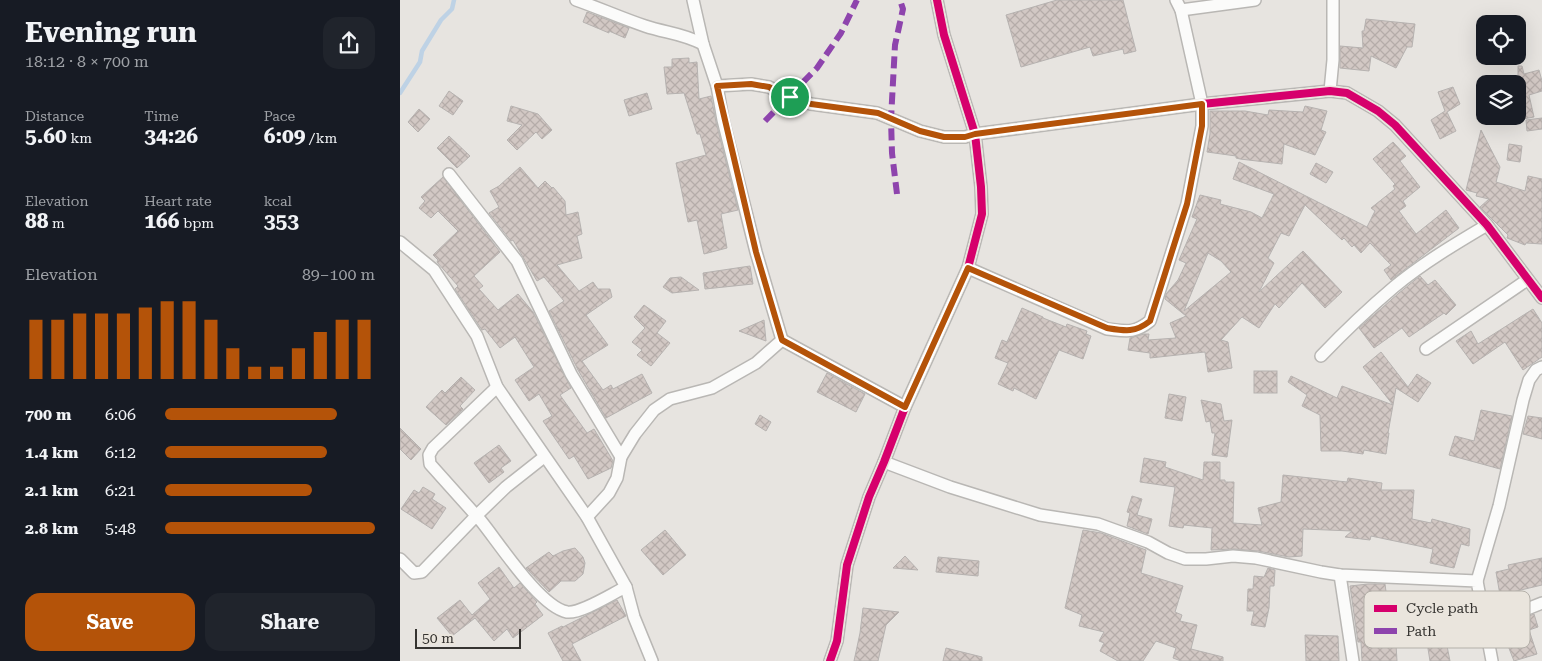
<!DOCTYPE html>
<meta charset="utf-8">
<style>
body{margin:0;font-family:"Roboto Serif",serif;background:#20242c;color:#f1f3f6;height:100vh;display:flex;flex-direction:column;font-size:19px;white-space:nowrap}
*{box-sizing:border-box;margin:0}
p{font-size:16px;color:#9ea1a6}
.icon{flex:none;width:28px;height:28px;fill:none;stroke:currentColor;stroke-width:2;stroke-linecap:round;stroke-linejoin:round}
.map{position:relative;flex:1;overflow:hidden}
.panel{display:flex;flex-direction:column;background:#171b24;width:400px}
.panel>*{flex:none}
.tools{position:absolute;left:1076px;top:15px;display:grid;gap:10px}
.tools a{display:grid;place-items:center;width:50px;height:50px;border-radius:10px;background:#171b24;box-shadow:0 5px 20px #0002;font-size:25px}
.scale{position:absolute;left:15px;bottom:12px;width:106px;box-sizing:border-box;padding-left:5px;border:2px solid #363431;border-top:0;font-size:14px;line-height:18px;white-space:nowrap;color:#363431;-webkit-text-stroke:4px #eae5dd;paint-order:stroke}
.pin{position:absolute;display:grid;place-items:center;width:42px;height:42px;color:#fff;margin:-21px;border:2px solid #fff;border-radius:50%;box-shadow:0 1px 5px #0007}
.round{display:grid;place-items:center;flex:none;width:52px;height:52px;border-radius:15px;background:#20242c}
.overview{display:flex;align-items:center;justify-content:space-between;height:85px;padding:0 25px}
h1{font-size:28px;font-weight:700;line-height:38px}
.stats{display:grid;grid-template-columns:repeat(3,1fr);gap:8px;height:85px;padding:5px 25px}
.stats div{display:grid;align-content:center}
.stats b{font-size:21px;font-weight:700}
.stats small{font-size:14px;font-weight:400}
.stats p{font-size:14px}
.chart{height:140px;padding:10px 25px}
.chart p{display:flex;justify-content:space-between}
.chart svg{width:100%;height:90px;margin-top:5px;stroke:#b45309;stroke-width:6}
.action{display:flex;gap:10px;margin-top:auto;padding:10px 25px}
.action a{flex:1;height:58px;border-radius:15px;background:#b45309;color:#fff;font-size:20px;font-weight:700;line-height:58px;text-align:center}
.action a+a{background:#20242c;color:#f1f3f6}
ul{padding:0 25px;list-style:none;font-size:16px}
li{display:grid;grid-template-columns:80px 60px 1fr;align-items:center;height:38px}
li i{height:12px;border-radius:6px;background:#b45309}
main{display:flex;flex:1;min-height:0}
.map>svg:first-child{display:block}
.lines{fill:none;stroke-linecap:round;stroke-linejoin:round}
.stream{stroke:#bed2e5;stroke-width:4.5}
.building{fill:url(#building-cross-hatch);stroke:#b6b2b0;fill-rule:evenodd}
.minor-casing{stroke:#b9b7b4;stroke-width:14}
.minor{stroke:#fbfbfa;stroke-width:11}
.quiet{stroke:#8e44ad;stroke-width:6;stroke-dasharray:12 6;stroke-linecap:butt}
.cycleway-casing{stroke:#eae5dd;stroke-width:11}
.cycleway{stroke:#d6006c;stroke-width:8}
.route-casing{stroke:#fff;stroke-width:10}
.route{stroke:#b45309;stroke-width:6}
.key{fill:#eae5dd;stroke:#b4b0a9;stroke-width:1}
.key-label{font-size:14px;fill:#363431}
</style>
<main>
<section class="panel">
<div class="overview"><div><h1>Evening run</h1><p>18:12 · 8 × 700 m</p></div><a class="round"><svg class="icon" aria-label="share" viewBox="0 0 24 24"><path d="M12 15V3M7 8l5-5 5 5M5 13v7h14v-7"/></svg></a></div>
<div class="stats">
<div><p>Distance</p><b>5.60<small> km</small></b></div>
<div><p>Time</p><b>34:26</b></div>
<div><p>Pace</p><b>6:09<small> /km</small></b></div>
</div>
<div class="stats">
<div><p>Elevation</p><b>88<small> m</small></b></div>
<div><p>Heart rate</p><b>166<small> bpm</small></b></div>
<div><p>kcal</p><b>353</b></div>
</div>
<div class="chart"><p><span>Elevation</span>89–100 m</p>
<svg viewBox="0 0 160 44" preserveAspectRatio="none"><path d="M5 44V15M15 44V15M25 44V12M35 44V12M45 44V12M55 44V9M65 44V6M75 44V6M85 44V15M95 44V29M105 44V38M115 44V38M125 44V29M135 44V21M145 44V15M155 44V15"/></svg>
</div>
<ul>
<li><b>700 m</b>6:06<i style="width:82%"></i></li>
<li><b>1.4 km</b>6:12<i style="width:77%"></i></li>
<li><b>2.1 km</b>6:21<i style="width:70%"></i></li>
<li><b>2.8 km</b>5:48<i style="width:100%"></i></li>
</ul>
<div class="action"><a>Save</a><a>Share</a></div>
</section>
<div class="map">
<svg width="1142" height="661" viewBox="0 0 1142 661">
<defs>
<pattern id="building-cross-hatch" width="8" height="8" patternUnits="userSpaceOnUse" patternTransform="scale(1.25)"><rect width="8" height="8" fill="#d2c8c4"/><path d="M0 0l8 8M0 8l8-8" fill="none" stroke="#b5aca9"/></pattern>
</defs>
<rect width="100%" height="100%" fill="#e7e4e0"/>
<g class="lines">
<path class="stream" d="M0,93L20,62L22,51L41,20L52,9L54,0"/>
</g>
<g class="building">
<path d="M657,0H723L736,51L724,54L723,49L693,56L690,47L621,67L606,15Z"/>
<path d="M187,12L229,28L225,38L209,31V33L183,22Z"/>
<path d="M966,19L1015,24L1012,47H1007L996,68L971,56L969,71L940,68V46L963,48L962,31H964Z"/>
<path d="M289,58V63L297,62L299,99L311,96L316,122L338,210L321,214L327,248L304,254L297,220L288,222L276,163L306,155L300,134H297L284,93L267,94L264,67H272V59Z"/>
<path d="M1118,66H1122L1124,74L1139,70L1142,81V91L1129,95L1134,117L1123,119L1118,98Z"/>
<path d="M1053,87L1060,104L1047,112L1056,131L1040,139L1031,120L1045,111L1038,92Z"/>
<path d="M49,91L63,101L53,115L39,106Z"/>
<path d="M247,93L252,109L229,116L224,100Z"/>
<path d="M111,106L138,114L152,130L142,139L136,132L117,150L107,140L122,125L107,121Z"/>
<path d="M905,106L927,111L921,130L926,132L915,155L884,144L882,164L840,159L836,158V156L807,152L810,134V111H845L868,115L869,110L903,112Z"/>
<path d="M19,109L30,119L18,132L8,122Z"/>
<path d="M1142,118V129L1127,131L1126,120Z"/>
<path d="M1081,130L1100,167L1096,182L1125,191L1128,176L1142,179V244L1126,243L1125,245L1107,238L1108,235L1080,207L1089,199L1076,196L1077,193L1066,190Z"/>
<path d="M49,136L70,156L57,168L37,148Z"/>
<path d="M993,142L1006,156L1000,161L1020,187L1003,201L1006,206L999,211L1016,234L1046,210L1059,228L991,280L984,270L991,265L970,243L961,253L954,245L952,247L944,238L942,240L905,205L889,236L881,233L868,258L874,263L859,292L903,251L942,292L925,308L902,283L879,308L875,304L859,328L842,317L821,340L828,342L832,368L808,372L805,352L750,358V353L728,350L730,338L744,334H749L748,340L776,338L770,323L786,316L765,299L766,294L778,280L786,263L779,260L797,219L792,217L800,195L821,200L820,204L851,212L862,218L874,194L833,179L839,162L967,227L975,211L971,208L995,189L993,186L995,184L973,159ZM808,253L821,261L831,272L784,311Z"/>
<path d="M1109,144L1122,146L1120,162L1107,160Z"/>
<path d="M916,163L933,172L926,183L910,174Z"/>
<path d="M120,167L138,188L145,181L152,188L153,187L165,201L166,215L178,212L182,234L177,236L182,258L157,265L179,291L193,282L198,289H210L212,297L186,315L208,345L182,361L203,390L211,385L213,389L242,374L252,393L206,418L178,370L149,311L164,301L144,277L137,281L113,240L111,241L89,213L99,207L90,191L99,186Z"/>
<path d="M43,177L100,252L74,276L83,286L79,289L98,310L118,294L133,312L171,388L160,395L187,433L194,429L213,461L211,468L188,479L174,456L169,459L143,421L152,416L139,394L129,401L115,380L134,367L115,337L100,348L85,329L82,330L55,289L58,286L37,262L38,260L33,255L58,231L38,211L31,218L19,208L25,201L21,197Z"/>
<path d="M350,266L353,284L305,289L303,273Z"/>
<path d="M1020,276L1028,285L1035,280L1056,305L1046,315L1044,313L1009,337L1002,328L974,348L959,328L999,293Z"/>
<path d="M281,277L299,290L272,293L263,287L270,278Z"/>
<path d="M244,305L266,321L257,333L270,343L251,366L237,355L242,350L232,342L245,328L234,317Z"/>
<path d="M622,308L643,317V318L666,327L667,324L687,331L686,334L691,336L683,359L659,350L636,399L614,388L613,391L598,384L608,363L595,358L602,340L607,342Z"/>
<path d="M1133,309L1142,323V357L1123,370L1105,342L1073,364L1056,341L1071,331L1078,344Z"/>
<path d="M364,320L366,341L339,331Z"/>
<path d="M981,352L1008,387L1017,374L1031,383L1018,402L996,388L993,405L963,367Z"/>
<rect x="854" y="371" width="23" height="22"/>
<path d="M427,373L465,394L456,412L417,392Z"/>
<path d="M891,376L937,398L942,386L993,405L988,433H989L986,454L964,450L963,454L942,451H921L920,415L902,406L907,395L888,382Z"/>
<path d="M61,377L75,390L60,406L63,409L46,425L26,407L42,390L45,393Z"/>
<path d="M769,394L786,397L782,421L765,418Z"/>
<path d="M801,400L821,404L824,421L832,420L827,457L812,455L815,433H812L810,421L806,422Z"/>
<path d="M1081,410L1112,416L1100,469L1049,455L1055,436L1074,441Z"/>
<path d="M360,415L371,422L366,431L355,424Z"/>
<path d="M1128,416L1142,418V439L1123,434Z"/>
<path d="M0,428L21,449L11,460L0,449Z"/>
<path d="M99,445L111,461L101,468L104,472L89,483L74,463Z"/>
<path d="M744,458L766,462L765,467L803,480L804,462H820V480H825V482H834L833,523L862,525L858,508L881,502L883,475L947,482L948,478L982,483L981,490H1014L1012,519L1031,523L1032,519L1070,529L1069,546L1061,544L1054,568L1030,563L1033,549L971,536L970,540L945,537L952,531L903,529L902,556L889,557L858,551L834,549L811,550L812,528L784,525L783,528L769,526L775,487L740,482Z"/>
<path d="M23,487L35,494L32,499L46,508L32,529L1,509L14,490L19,493Z"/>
<path d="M732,496L742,499L737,515L752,519L748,534L727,526L730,513L727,512Z"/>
<path d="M265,530L286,555L263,575L241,550Z"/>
<path d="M683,530L701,533L746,550L741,573L783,586L775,612L782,615L780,621L797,625L791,649L823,657V661H781L773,658L776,648L756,641L743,661H718L700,651L704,643L699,641L704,632L679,626L682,615L665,608Z"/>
<path d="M175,548L183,557L185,563L183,574L175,581H161L149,592L126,568L149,552L153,556L163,551Z"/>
<path d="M505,556L518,570L493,568Z"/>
<path d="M538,557L579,561L578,576L536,572Z"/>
<path d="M1142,558V585L1100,595L1096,572L1109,569L1108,565Z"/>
<path d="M99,567L114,588L120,583L137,602L135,604L143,615L113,638L107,629L94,641L75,618L52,636L37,618L60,600L72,615L90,599L78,583Z"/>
<path d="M868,568L875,570L874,586H870L869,608L865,627L851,625L854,611H847L848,589H853L854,576L864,577Z"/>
<path d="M968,584H985L993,644H996L997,661H962L961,642H958L950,586Z"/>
<path d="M1042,595L1045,623L1075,621L1076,645L1047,646L1050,661H1030L1023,618L1014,619L1012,598Z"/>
<path d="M217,600L226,616L172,644L181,661H163L148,633L162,626L163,627Z"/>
<path d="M463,608L499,612L486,625L478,661H454L460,633Z"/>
<path d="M1134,614L1138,627L1129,630L1137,654L1114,661L1101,628Z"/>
<path d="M905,635L938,636L939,661H906Z"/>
<path d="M546,648L582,657V661H543Z"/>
</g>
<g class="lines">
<g class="minor-casing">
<g id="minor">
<path d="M176,0C199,8 221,18 245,26C266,33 282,33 303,44"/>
<path d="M293,0L303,44L317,86L323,120L356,252L382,340"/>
<path d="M781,10L855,0"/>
<path d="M317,86L351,84L369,87L386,96L411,104L477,113L520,131L544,137H565L575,134L802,104L930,91L947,93L978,111L995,125L1087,225L1142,298"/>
<path d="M930,91L933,60V0"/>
<path d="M49,174L117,261L171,374L221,457"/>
<path d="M0,242L34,270L77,336L97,387L187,517L226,587L234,617L252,661"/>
<path d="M568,268L707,329C726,331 734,334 750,321L787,204L802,126V104L781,10L776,0"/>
<path d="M1026,349L1127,280"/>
<path d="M921,356C944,332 968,309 994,287C1023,263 1055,244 1087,225"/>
<path d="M97,387L33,448L29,455L30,464C47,483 64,502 81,521C99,543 140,607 167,612C181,614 213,593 226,587"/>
<path d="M484,462L550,487L640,515L698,524L748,542L768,553L785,559H806L833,556L856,558L921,572L940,575L1077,581L1092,661"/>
<path d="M187,517L209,493L217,478L221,457L235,434L254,410L270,399L312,388L356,363L382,340L505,407"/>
<path d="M0,559L14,573L22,572L76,516L106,487L144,457"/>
<path d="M940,575L953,661"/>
<path d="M1077,581L1099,506L1123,400L1129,380L1136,370L1142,367"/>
<path d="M1085,626L1142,603"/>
<path d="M430,661L437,641L447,565L469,497L484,462L505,407L568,268L582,214L581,187L575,134L544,35L537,0"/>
</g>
</g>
<use href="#minor" class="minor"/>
<g class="quiet">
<path d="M365,121L417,68L441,33L457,0"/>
<path d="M497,194L492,153L491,119L495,45L503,9L500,0"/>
</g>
<g class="cycleway-casing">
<g id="cycleway">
<path d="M317,86L351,84L369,87L386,96L411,104L477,113L520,131L544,137H565L575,134L802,104L930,91L947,93L978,111L995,125L1087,225L1142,298"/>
<path d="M430,661L437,641L447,565L469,497L484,462L505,407L568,268L582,214L581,187L575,134L544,35L537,0"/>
</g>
</g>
<use href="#cycleway" class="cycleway"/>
</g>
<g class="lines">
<g class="route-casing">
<path id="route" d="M351,84L369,87L386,96L411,104L478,113L520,131L544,137H565L575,134L802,104V126L787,204L750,321C735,333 725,331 707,328L568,268L505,407L382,340L356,252L317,86Z"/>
</g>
<use href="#route" class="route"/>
</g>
<rect x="964" y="591" width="166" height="57" rx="8" class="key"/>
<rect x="974" y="605" width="23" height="7" fill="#d6006c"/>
<rect x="974" y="628" width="23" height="6" fill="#8e44ad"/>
<g class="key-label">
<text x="1006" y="613">Cycle path</text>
<text x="1006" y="636">Path</text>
</g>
</svg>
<div class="tools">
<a><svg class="icon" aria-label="locate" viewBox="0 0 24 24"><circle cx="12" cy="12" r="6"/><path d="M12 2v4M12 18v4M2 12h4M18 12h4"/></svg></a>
<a><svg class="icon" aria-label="layers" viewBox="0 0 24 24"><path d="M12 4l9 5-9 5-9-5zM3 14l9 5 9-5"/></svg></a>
</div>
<div class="scale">50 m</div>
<div class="pin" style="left:390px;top:97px;background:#1e9e55"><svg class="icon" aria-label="arrive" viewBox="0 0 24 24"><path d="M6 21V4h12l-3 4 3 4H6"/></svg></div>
</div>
</main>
